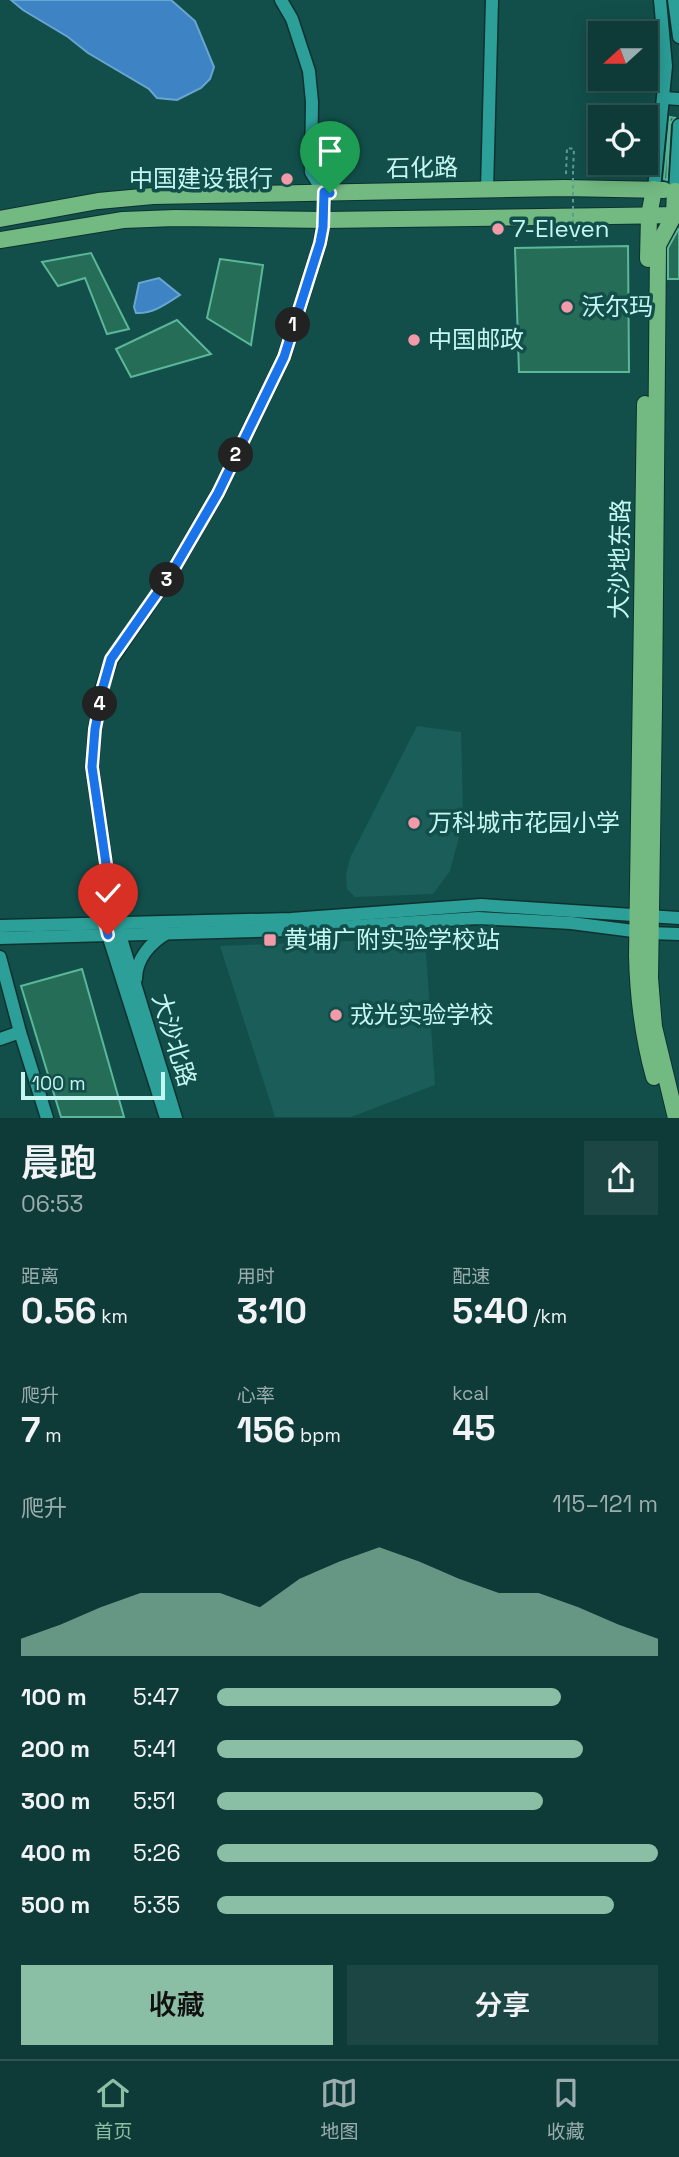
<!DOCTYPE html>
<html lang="zh">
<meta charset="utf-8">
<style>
body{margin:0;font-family:"Space Grotesk","Noto Sans SC",sans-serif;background:#1c4643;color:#f1f3f6;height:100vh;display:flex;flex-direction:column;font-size:26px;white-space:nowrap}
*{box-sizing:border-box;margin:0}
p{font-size:23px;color:#9badae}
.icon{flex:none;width:38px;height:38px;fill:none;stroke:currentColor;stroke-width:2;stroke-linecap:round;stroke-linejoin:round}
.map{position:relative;height:1118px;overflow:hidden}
.side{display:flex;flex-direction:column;background:#0e3b38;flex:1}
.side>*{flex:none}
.needle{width:46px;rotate:249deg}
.buttons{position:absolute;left:588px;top:21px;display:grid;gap:14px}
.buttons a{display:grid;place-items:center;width:70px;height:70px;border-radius:0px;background:#0e3b38;box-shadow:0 4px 18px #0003,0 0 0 2px #2e5553;font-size:35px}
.scale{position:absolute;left:21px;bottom:18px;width:144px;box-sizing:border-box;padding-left:7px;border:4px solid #c5f6f1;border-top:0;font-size:19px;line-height:24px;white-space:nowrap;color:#c5f6f1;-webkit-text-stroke:5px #124f4b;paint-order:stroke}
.pin{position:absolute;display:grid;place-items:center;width:60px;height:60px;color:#fff;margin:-72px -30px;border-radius:50% 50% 50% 0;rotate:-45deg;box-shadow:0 0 7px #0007}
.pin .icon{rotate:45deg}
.km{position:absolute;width:35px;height:35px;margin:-18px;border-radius:50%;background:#222;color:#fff;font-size:19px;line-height:35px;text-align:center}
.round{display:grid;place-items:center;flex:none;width:74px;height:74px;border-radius:0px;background:#1c4643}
.summary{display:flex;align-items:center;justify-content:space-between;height:119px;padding:0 21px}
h1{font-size:38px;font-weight:600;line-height:52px}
.metrics{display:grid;grid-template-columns:repeat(3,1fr);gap:10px;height:119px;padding:7px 21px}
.metrics div{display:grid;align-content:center}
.metrics b{font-size:35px;font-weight:600}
.metrics small{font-size:19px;font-weight:400}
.metrics p{font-size:19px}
.chart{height:196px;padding:14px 21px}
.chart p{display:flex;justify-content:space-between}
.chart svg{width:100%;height:126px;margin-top:7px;fill:#8abfa5;opacity:.7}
.cta{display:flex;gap:14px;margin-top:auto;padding:14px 21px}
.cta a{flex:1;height:80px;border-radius:0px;background:#8abfa5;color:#111;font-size:28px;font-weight:600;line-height:80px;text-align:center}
.cta a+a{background:#1c4643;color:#f1f3f6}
ul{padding:0 21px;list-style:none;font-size:23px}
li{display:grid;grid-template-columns:112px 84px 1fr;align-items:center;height:52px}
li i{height:18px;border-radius:9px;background:#8abfa5}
.dock{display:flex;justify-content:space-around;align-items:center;height:98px;border-top:2px solid #2e5553;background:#0e3b38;font-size:19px;color:#9badae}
.dock a{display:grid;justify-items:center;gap:4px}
.dock .on{color:#8abfa5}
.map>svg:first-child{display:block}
.built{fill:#1a5d59}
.water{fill:#3e83c3;stroke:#66a6d1;stroke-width:2}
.building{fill:#266d57;stroke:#5bb798;stroke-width:2}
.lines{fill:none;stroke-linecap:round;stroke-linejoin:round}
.minor-casing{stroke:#0e312f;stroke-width:15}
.major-casing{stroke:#0e312f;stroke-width:18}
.path{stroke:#609893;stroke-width:2;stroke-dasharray:3.5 3.5;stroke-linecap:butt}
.minor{stroke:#2b9f98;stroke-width:12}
.major{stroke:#73b982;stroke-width:16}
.path-bridge{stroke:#609893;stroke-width:2;stroke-dasharray:3.5 3.5;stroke-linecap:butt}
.route-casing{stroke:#fff;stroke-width:14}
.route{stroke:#1a73e8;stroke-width:9}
.poi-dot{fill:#f39aa9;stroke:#124f4b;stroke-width:2.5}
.labels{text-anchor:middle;stroke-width:7;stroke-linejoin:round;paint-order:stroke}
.street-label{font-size:24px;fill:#c5f6f1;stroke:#124f4b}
.poi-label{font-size:24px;fill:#c5f6f1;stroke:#124f4b;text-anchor:start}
</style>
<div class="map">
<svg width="679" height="1118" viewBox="0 0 679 1118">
<rect width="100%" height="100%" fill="#124f4b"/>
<g class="built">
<path d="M417,726L461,732L463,809L459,837L450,871L433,894L355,897L347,889L346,875L350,858Z"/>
<path d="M425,938L435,1085L351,1117H275L220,946Z"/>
</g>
<g class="water">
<path d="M11,0H171L195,21L214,67L210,79L201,88L177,100L157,98L149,89L88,53L68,37L23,10Z"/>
<path d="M159,278L180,295C166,304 153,314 136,313L134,307L139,283Z"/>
</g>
<g class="building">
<path d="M670,117L675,118L670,124L667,180L664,179Z"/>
<path d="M679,228V279H668V248Z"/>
<path d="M628,246L629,372H519L515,248Z"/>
<path d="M91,253L129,329L107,334L85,278L58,286L42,262Z"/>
<path d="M220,259L263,265L251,345L207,318Z"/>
<path d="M177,320L211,354L131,377L116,349Z"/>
<path d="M82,969L124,1117H61L21,986Z"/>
</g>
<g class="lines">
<g class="minor-casing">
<g id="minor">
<path d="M674,0L679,37"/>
<path d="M664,98L679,99"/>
<path d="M654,189L666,66L660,0"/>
<path d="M487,190L492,0"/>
<path d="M675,191L679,125"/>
<path d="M106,889L105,923L108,935L166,1118"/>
<path d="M0,926L291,919L481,905L679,918"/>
<path d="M0,938L293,930L478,918L571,923L649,933L679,934"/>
<path d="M0,957L20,1032L47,1118"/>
<path d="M136,979C136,959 150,943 167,933"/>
<path d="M0,1039L20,1032"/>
<path d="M176,1118L120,935L106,864L92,767L95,728L102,687L112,659L172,572L218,493L284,357L320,243L324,220V193L311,172L312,102L309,71L292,19L281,0"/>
</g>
</g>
<g class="major-casing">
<g id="major">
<path d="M675,191L674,215L658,245L654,708L650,978L654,1027L676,1118"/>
<path d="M0,219L98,201L153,196L565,188L664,190"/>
<path d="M0,240L123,220L175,218L324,220L679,215"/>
<path d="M648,259L649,216L654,189"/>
<path d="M645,404L637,956C638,998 643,1037 654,1077"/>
</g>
</g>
<g class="path">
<path d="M566,174L567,148L574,149L573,171"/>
<path d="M554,229V233H573"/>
<path d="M576,241L577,228"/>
</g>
<use href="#minor" class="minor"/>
<use href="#major" class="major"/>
<path class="path-bridge" d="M573,171V233L592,232V228H577"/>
</g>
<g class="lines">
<g class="route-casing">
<path id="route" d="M108,935L105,923L106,864L92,767L95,729L103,687L111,659L172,572L218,493L284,357L320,243L323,227L324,192L330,193"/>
</g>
<use href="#route" class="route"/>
</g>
<g class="poi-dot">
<circle cx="287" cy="179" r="7"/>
<circle cx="498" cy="229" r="7"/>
<circle cx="567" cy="307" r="7"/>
<circle cx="414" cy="340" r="7"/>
<circle cx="414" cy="823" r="7"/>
<rect x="263" y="933" width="14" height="14" rx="3.5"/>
<circle cx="336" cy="1015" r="7"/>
</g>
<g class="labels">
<g class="street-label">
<text transform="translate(422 168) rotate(-1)" y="8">石化路</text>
<text transform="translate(620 559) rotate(-89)" y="8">大沙地东路</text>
<text transform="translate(174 1040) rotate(73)" y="8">大沙北路</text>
</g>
<g class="poi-label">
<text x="273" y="187" text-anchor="end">中国建设银行</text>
<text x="512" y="237">7-Eleven</text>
<text x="581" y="315">沃尔玛</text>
<text x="428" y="348">中国邮政</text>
<text x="428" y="831">万科城市花园小学</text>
<text x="284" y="948">黄埔广附实验学校站</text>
<text x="350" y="1023">戎光实验学校</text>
</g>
</g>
</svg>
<div class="buttons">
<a><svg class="needle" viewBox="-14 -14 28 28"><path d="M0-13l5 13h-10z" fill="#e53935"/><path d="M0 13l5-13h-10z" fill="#9badae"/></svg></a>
<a><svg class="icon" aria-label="locate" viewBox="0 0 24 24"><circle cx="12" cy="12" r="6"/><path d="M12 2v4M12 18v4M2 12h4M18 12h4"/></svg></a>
</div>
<div class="scale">100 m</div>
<div class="pin" style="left:330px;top:193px;background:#1e9e55"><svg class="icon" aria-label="arrive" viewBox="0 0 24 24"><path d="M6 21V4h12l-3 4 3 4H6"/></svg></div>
<div class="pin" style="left:108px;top:935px;background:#d93025"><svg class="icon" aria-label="check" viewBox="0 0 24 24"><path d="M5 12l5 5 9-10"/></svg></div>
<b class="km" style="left:293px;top:325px">1</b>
<b class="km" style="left:236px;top:455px">2</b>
<b class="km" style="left:167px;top:580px">3</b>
<b class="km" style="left:100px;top:704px">4</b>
</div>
<section class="side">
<div class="summary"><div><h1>晨跑</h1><p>06:53</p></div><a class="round"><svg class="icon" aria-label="share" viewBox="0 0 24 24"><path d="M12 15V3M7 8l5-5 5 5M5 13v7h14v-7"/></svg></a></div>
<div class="metrics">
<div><p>距离</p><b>0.56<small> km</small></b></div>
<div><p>用时</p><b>3:10</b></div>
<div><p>配速</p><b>5:40<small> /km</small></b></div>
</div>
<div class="metrics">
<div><p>爬升</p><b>7<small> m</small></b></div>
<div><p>心率</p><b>156<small> bpm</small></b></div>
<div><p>kcal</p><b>45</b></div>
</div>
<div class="chart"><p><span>爬升</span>115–121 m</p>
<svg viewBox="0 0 160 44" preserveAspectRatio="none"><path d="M0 44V38L10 33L20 27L30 22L40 22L50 22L60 27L70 17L80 11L90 6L100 11L110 17L120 22L130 22L140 27L150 33L160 38V44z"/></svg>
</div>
<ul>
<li><b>100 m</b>5:47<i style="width:78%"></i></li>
<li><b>200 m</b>5:41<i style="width:83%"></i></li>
<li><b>300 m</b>5:51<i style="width:74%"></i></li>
<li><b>400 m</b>5:26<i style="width:100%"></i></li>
<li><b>500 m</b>5:35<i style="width:90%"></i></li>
</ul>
<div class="cta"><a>收藏</a><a>分享</a></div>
</section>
<nav class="dock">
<a class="on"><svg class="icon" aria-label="home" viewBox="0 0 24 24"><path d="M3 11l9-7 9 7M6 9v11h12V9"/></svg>首页</a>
<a><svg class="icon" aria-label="map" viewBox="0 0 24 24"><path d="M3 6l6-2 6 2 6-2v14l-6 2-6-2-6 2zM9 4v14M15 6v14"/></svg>地图</a>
<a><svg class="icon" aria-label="saved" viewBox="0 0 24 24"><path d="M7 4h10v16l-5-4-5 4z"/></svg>收藏</a>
</nav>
